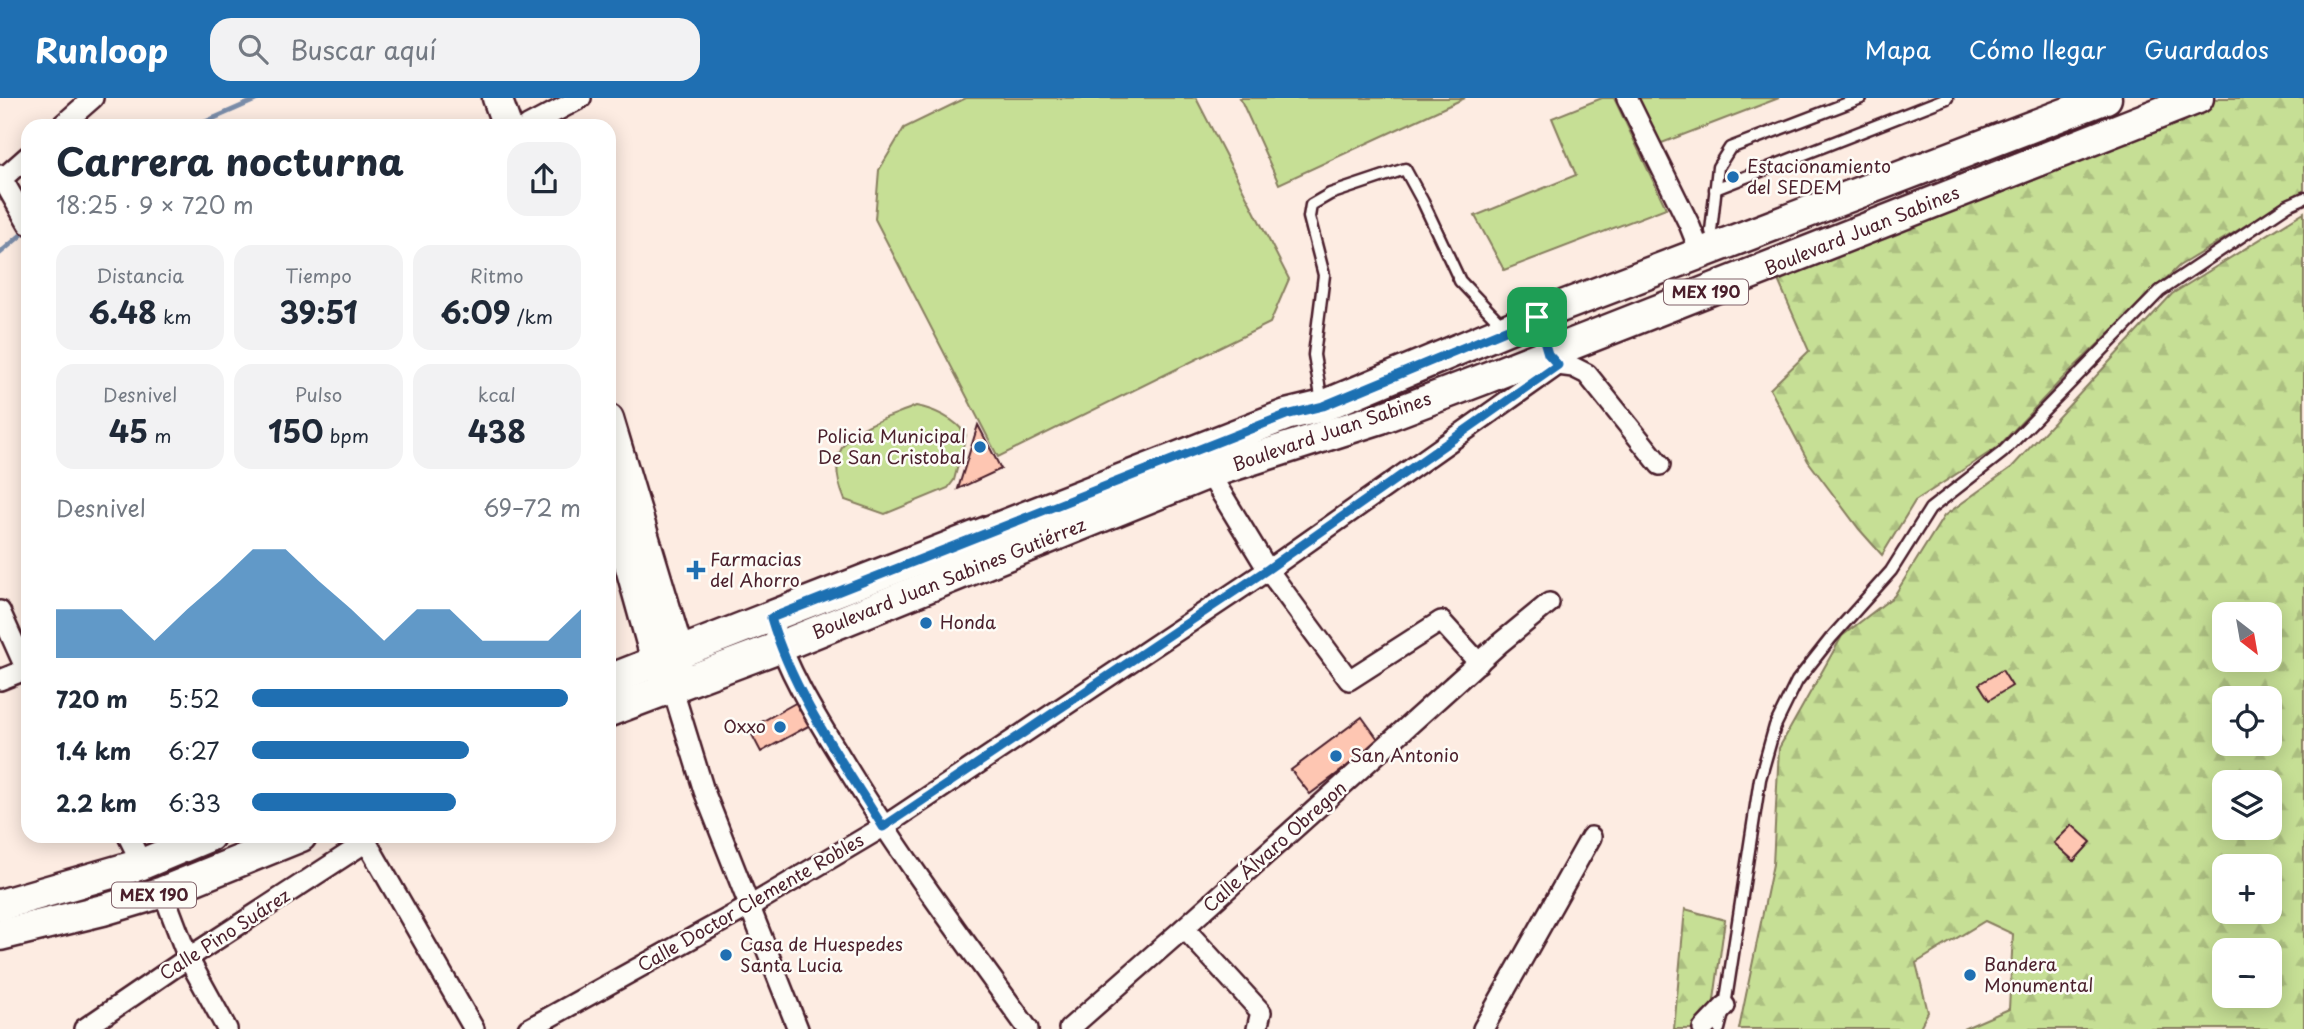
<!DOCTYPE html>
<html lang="es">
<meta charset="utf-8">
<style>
body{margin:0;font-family:"Playpen Sans",sans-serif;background:#f2f2f3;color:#1f2937;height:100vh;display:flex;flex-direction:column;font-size:26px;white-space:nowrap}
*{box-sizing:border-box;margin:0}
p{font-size:23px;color:#747a83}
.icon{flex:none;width:38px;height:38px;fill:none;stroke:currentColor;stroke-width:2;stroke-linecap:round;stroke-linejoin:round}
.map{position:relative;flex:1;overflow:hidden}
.details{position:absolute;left:21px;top:21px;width:595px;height:724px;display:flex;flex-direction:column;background:#fff;border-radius:21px;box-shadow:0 4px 18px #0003}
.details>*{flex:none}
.needle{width:46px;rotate:149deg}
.controls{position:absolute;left:2212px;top:504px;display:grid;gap:14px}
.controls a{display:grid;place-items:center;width:70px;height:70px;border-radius:14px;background:#fff;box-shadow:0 4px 18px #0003;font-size:35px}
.pin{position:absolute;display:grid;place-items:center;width:60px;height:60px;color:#fff;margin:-30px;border-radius:14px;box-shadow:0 4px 10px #0006}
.round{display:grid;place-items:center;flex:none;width:74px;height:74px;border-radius:21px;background:#f2f2f3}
.headline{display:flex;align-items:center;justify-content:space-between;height:119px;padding:0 35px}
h1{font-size:38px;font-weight:700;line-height:52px}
.figures{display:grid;grid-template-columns:repeat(3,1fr);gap:10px;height:119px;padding:7px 35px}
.figures div{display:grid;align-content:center;border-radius:18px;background:#f2f2f3;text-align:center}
.figures b{font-size:30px;font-weight:700}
.figures small{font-size:19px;font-weight:400}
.figures p{font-size:19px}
.chart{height:196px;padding:14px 35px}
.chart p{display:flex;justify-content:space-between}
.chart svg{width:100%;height:126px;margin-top:7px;fill:#1f6fb2;opacity:.7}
ul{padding:0 35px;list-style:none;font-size:23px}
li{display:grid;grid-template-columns:112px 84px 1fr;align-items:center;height:52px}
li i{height:18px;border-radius:9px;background:#1f6fb2}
header{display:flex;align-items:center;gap:42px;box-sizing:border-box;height:98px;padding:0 35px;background:#1f6fb2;color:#fff}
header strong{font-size:33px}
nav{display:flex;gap:38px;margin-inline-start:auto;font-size:24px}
.search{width:490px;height:63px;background:#f2f2f3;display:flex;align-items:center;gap:18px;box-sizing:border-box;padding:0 24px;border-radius:21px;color:#747a83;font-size:26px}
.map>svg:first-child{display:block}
.green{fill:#c6df95;stroke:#887f60;stroke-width:2}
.forest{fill:url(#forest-firs);stroke:#887f60;stroke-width:2;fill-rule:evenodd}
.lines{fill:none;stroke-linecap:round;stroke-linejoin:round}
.stream{stroke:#7a8ca8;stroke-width:5}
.building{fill:#fec6b2;stroke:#4a1f2b;stroke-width:2}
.lane-casing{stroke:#4a1f2b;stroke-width:15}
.street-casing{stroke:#4a1f2b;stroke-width:24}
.secondary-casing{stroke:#4a1f2b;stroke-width:33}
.primary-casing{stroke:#4a1f2b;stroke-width:35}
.lane{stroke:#fdfcf7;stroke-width:10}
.street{stroke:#fdfcf7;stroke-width:19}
.secondary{stroke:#fdfcf7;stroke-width:28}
.primary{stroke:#fdfcf7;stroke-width:30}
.route-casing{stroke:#fff;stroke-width:14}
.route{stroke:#1f6fb2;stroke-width:9}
.poi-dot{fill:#1f6fb2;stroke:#fdfcf7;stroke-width:2.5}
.labels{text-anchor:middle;stroke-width:5;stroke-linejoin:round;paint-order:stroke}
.shield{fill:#fdfcf7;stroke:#806168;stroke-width:2}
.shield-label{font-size:16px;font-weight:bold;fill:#4a1f2b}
.poi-label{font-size:18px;fill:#4a1f2b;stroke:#fdfcf7;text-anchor:start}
.street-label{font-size:18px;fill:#4a1f2b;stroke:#fdfcf7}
</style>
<header>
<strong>Runloop</strong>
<div class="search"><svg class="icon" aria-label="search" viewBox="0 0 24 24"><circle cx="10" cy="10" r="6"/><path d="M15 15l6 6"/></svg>Buscar aquí</div>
<nav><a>Mapa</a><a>Cómo llegar</a><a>Guardados</a></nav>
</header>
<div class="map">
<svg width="2304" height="931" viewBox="0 0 2304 931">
<defs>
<pattern id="forest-firs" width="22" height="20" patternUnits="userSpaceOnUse" patternTransform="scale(1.75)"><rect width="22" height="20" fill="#c6df95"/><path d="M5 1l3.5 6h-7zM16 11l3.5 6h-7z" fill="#acbf81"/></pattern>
</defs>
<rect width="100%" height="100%" fill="#fdece2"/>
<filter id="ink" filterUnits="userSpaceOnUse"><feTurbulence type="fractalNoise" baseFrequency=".0143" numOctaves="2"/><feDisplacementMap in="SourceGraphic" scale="14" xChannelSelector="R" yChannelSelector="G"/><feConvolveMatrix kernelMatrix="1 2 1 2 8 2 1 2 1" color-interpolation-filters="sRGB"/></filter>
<g filter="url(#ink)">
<g class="green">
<path d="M966,0H1196L1289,181L1270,225L998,359L875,121L879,72L904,30Z"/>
<path d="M1240,0H1465L1279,86Z"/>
<path d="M1602,0H1614L1666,110L1504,172L1475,118L1576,77L1552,20Z"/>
<path d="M1630,0H1779L1654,48Z"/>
<path d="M916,308C933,311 956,321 966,337L954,382L948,390L885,416L845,402C817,336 868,328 916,308Z"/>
</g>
<g class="forest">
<path d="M2219,0H2304V92L2179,168L2064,279L1998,349L1915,403L1882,457L1859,431L1808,363L1770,291L1809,253L1771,166Z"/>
<path d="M2304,114V931H1963L2009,911L2013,836L1985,823L1916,865L1928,914L1919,931H1739L1773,766L1779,650L1842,538L1894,498L1944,418L2012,369L2172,196ZM2224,516H2270V562H2224ZM2224,600H2270V646H2224ZM2224,684H2270V730H2224ZM2224,768H2270V814H2224ZM2224,852H2270V898H2224Z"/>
<path d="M1685,811L1725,822L1710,931H1674Z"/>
</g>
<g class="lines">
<g class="stream">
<path d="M196,28L260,0"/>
<path d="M0,155L27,132"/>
</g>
</g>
<g class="building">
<path d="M978,327L1001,371L958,391Z"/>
<path d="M2002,572L2012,588L1989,602L1979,586Z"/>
<path d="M799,603L812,626L761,654L749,631Z"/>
<path d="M1362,619L1380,644L1310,696L1291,672Z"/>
<path d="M2072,727L2091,744L2074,763L2054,745Z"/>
</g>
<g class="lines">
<g class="lane-casing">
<g id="lane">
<path d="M1715,91L1947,0"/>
<path d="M1715,146L1711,133L1718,69L1730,50L1861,0"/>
<path d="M1322,304L1314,257L1324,177L1309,119L1311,107L1330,96L1405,71L1423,104L1460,183L1504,229"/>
<path d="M1719,931L1725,908L1760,681L1775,628L1797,583L1831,540L1891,473L1930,411L2003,354L2160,193L2288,107L2304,100"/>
</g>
</g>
<g class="street-casing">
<g id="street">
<path d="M1627,0L1689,126L1701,156"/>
<path d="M61,28L93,0"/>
<path d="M528,28L581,0"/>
<path d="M0,77L28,126"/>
<path d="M2,81L28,58"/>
<path d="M1537,219L1548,256L1558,267L1573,269L1587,276L1660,367"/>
<path d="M1209,375L1268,472L1349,582L1441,523L1479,565"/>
<path d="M0,513L28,576"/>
<path d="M771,520C786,571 815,618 843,663C899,756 965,843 1028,931"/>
<path d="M0,582L25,572"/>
<path d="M672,589L704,693L798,931"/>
<path d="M128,738L142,766"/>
<path d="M363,738L474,931"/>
<path d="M163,794L188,860L227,931"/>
<path d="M1184,830L1261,914L1257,931"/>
<path d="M84,931L188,860L366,744"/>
<path d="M528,931L750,808L883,729L1268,472L1558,267"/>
<path d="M1069,931L1184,830L1499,546L1549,505"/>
<path d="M1483,931L1591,739"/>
<path d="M1703,931L1725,908"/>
</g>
</g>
<g class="secondary-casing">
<g id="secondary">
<path d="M497,0L507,28"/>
<path d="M609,321L679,554L675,576"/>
<path d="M609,394L656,563L668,583"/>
</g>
</g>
<g class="primary-casing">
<g id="primary">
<path d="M609,582L1286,317L1323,308L1560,209L2106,0"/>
<path d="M609,613L779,549L1209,375L1381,320L1481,282L2198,0"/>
<path d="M0,807L142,766L209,738"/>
<path d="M0,837L103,812L163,794L301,738"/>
</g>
</g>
<use href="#lane" class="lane"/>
<use href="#street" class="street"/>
<use href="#secondary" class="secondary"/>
<use href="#primary" class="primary"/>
</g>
</g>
<g class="lines" filter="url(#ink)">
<g class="route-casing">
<path id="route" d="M1537,219L1548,256L1558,267L1268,471L883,729C842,663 793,595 771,520L1286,317L1323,308Z"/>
</g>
<use href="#route" class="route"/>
</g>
<g class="poi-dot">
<circle cx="1733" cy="79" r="7"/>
<circle cx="980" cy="349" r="7"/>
<path d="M692.5 461.5h7v7h7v7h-7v7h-7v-7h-7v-7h7z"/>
<circle cx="926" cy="525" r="7"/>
<circle cx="780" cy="629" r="7"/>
<circle cx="1336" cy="658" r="7"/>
<circle cx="726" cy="857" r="7"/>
<circle cx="1970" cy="877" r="7"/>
</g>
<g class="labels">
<g class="shield">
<rect x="1664" y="181.5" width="84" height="25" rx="5"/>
<rect x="112" y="784.5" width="84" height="25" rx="5"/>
</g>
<g class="shield-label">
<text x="1706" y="200">MEX 190</text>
<text x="154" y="803">MEX 190</text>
</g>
<g class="poi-label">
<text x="1747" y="75">Estacionamiento<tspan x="1747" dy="21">del SEDEM</tspan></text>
<text x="966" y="345" text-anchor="end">Policia Municipal<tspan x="966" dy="21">De San Cristobal</tspan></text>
<text x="710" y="468">Farmacias<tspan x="710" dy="21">del Ahorro</tspan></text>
<text x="940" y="531">Honda</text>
<text x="766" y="635" text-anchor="end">Oxxo</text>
<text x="1350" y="664">San Antonio</text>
<text x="740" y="853">Casa de Huespedes<tspan x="740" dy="21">Santa Lucia</tspan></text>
<text x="1984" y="873">Bandera<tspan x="1984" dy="21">Monumental</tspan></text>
</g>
<g class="street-label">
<text transform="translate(1862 133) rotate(-22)" y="6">Boulevard Juan Sabines</text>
<text transform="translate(1332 334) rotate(-19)" y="6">Boulevard Juan Sabines</text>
<text transform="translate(949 481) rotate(-22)" y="6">Boulevard Juan Sabines Gutiérrez</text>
<text transform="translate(1275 749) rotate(-42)" y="6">Calle Álvaro Obregon</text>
<text transform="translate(751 805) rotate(-30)" y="6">Calle Doctor Clemente Robles</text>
<text transform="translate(225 837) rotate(-33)" y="6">Calle Pino Suárez</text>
</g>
</g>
</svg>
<div class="controls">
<a><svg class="needle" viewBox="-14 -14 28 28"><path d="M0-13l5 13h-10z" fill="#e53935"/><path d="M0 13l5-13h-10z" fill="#747a83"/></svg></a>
<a><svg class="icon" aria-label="locate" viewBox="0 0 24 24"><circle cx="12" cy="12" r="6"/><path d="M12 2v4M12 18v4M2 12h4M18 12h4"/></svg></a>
<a><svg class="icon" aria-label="layers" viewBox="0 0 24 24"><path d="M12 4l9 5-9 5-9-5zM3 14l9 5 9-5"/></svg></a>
<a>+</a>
<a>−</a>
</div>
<div class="pin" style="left:1537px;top:219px;background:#1e9e55"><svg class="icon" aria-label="arrive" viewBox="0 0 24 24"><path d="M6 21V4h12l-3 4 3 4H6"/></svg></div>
<section class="details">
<div class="headline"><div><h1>Carrera nocturna</h1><p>18:25 · 9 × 720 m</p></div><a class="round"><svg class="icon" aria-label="share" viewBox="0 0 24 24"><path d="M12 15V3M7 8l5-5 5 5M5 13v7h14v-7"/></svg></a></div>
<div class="figures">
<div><p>Distancia</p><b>6.48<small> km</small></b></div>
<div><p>Tiempo</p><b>39:51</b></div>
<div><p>Ritmo</p><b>6:09<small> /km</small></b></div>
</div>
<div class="figures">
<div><p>Desnivel</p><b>45<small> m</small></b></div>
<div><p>Pulso</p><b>150<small> bpm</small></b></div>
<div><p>kcal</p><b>438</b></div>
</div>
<div class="chart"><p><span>Desnivel</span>69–72 m</p>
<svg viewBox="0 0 160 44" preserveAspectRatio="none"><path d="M0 44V27L10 27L20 27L30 38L40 27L50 17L60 6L70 6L80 17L90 27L100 38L110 27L120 27L130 38L140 38L150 38L160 27V44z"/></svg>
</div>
<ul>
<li><b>720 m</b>5:52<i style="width:96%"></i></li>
<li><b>1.4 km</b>6:27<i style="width:66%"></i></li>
<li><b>2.2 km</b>6:33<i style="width:62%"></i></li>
</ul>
</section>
</div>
